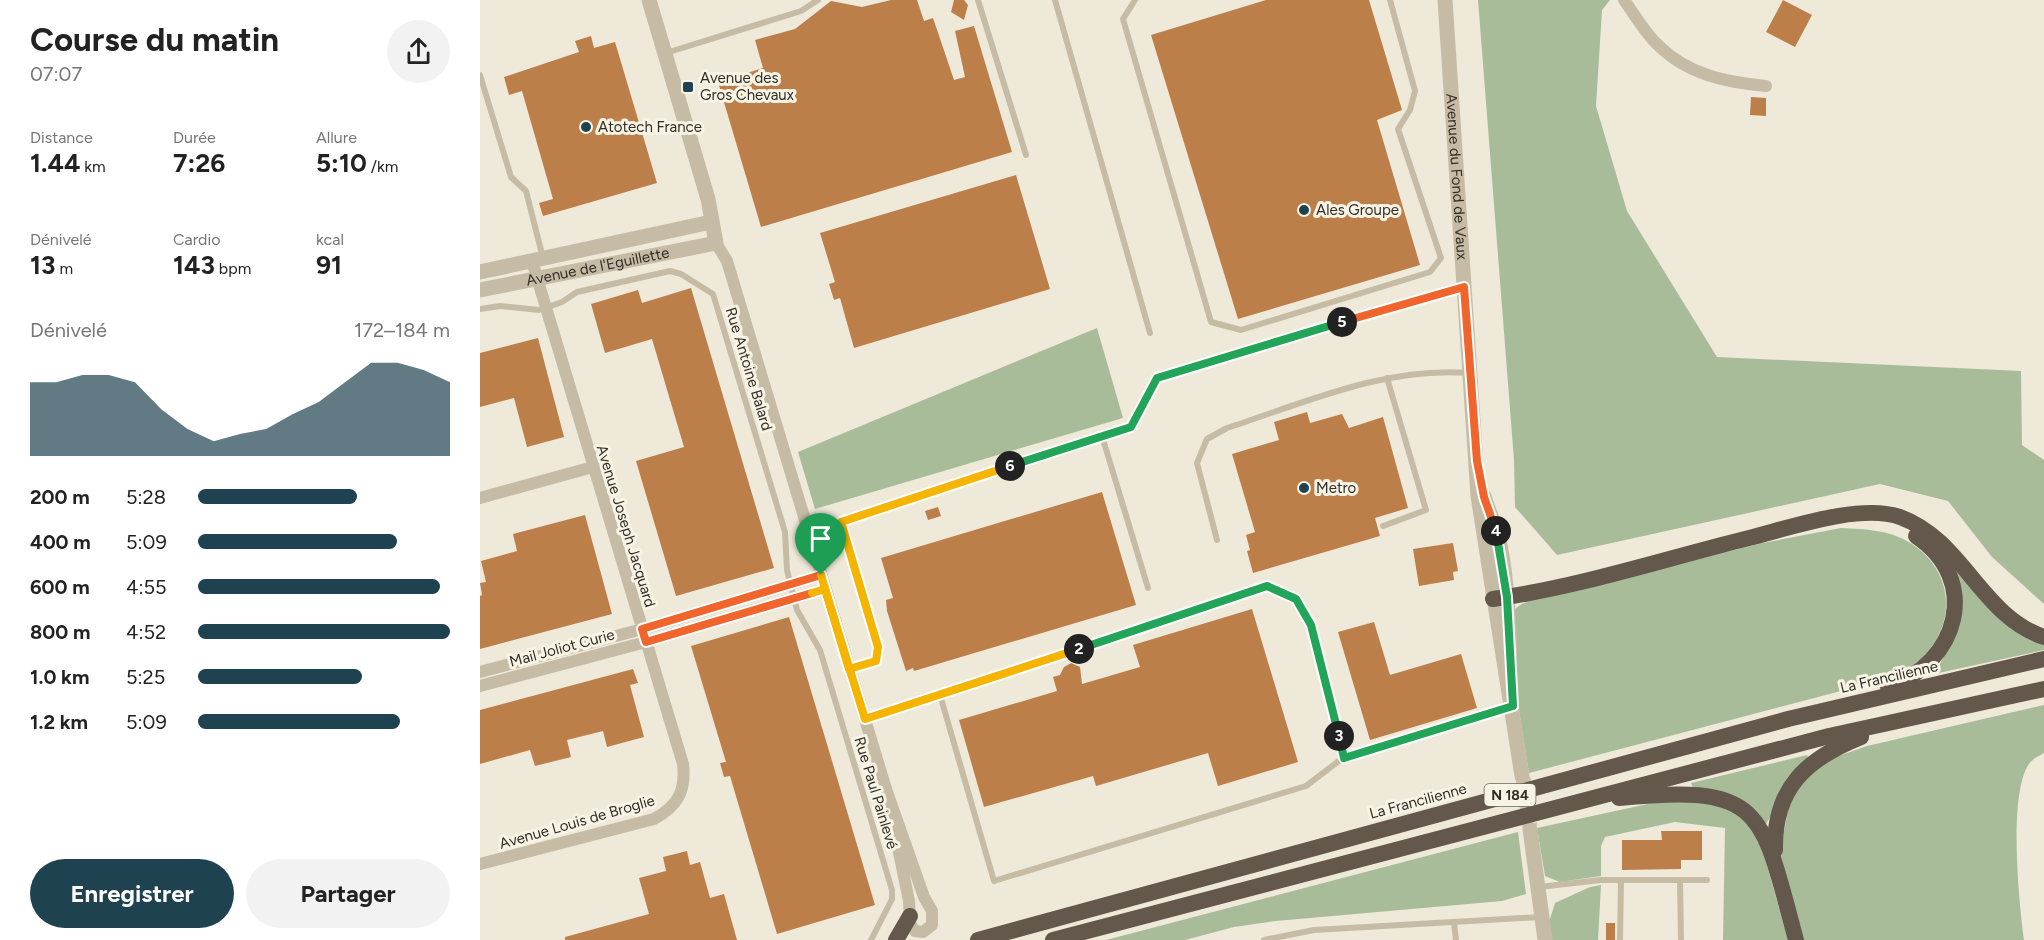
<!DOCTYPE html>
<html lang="fr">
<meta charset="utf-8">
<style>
body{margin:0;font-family:Figtree,sans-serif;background:#f2f2f2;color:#222;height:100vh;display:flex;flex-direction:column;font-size:22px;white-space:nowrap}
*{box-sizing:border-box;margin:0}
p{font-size:20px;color:#767676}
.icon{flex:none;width:33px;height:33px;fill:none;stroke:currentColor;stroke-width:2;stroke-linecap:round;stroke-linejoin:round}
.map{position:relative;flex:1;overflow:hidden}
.details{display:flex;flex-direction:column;background:#fff;width:480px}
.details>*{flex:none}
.pin{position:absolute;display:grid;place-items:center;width:51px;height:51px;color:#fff;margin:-62px -26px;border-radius:50% 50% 50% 0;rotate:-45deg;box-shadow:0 0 6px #0007}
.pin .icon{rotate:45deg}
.km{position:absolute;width:30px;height:30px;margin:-15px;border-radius:50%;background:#222;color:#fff;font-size:16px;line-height:30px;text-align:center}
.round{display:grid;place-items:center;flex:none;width:63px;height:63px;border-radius:32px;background:#f2f2f2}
.overview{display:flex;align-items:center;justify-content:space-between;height:102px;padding:0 30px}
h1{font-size:33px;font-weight:700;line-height:45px}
.stats{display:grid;grid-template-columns:repeat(3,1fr);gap:9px;height:102px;padding:6px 30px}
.stats div{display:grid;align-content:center}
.stats b{font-size:26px;font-weight:700}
.stats small{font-size:16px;font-weight:400}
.stats p{font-size:16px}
.chart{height:168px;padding:12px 30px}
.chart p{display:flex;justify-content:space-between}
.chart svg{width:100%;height:108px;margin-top:6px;fill:#1f4250;opacity:.7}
.primary-button{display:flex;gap:12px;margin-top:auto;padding:12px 30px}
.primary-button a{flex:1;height:69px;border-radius:36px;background:#1f4250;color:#fff;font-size:24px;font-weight:700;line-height:69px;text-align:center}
.primary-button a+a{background:#f2f2f2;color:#222}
ul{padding:0 30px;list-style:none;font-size:20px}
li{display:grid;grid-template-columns:96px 72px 1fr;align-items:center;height:45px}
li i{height:15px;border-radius:8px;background:#1f4250}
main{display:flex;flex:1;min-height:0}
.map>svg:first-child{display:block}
.green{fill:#a9bc9a}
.building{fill:#bc7f4a}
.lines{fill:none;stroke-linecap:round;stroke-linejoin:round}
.tertiary-tunnel{stroke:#c9c3b5;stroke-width:15;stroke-dasharray:15 8;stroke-linecap:butt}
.service{stroke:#c6bca6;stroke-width:6}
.minor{stroke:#c6bca6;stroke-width:12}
.tertiary{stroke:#c6bca6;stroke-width:15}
.trunk{stroke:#63584b;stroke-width:16}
.split-1-casing{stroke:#fff;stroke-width:12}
.split-2-casing{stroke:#fff;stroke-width:12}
.split-3-casing{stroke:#fff;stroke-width:12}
.split-4-casing{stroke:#fff;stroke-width:12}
.split-5-casing{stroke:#fff;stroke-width:12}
.split-6-casing{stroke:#fff;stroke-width:12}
.split-7-casing{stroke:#fff;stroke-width:12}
.split-1{stroke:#f0652b;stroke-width:8}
.split-2{stroke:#f5b400;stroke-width:8}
.split-3{stroke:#22a559;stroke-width:8}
.split-4{stroke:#22a559;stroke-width:8}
.split-5{stroke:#f0652b;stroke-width:8}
.split-6{stroke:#22a559;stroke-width:8}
.split-7{stroke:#f5b400;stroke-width:8}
.poi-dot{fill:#1f4250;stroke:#f7f3e5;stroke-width:2}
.labels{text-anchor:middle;stroke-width:6;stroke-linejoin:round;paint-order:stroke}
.shield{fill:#f7f3e5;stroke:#6d685f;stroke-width:1.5}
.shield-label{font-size:14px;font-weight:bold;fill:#322d26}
.poi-label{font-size:15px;fill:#322d26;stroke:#f7f3e5;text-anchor:start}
.street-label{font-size:15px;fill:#322d26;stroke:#f7f3e5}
</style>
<main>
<section class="details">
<div class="overview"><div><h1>Course du matin</h1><p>07:07</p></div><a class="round"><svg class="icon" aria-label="share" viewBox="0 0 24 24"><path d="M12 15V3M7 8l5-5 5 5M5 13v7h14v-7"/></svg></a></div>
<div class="stats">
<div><p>Distance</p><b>1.44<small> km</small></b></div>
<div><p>Durée</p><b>7:26</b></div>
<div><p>Allure</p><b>5:10<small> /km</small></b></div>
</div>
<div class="stats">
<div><p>Dénivelé</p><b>13<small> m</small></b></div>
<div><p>Cardio</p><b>143<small> bpm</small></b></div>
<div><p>kcal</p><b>91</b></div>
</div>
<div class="chart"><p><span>Dénivelé</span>172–184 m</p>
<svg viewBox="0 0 160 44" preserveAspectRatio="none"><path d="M0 44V14L10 14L20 11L30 11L40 14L50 25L60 33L70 38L80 35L90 33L100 27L110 22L120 14L130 6L140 6L150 9L160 14V44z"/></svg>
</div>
<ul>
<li><b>200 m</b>5:28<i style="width:63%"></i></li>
<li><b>400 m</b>5:09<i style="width:79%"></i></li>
<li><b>600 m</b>4:55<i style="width:96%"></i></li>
<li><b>800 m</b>4:52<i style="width:100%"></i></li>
<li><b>1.0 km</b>5:25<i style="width:65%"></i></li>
<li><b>1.2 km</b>5:09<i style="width:80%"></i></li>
</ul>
<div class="primary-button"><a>Enregistrer</a><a>Partager</a></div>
</section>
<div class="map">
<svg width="1564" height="940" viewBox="0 0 1564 940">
<rect width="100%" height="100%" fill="#efe9d9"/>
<g class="green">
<path d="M998,0H1130L1122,10L1116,106L1147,211L1237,357L1541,371L1542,445L1564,460V604L1512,557L1468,501L1400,484L1077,555L1035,507L1034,460Z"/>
<path d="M617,328L643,418L335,509L318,452Z"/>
<path d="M1361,528C1385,529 1411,530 1432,544C1474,572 1477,624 1442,658C1438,662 1434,667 1429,670C1421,674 1411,677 1403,680L1049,773C1045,748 1024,628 1034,611C1038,604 1047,602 1054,599L1283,543Z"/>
<path d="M1477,570C1503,601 1525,630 1564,645V650L1454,674L1474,639Z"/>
<path d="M1564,705V753C1559,756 1552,759 1549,764C1528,794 1539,902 1544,940H1324L1300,854L1309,804L1318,786L1350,759L1387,746Z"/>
<path d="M1327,755L1328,757L1286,824L1276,812L1213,788L1211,783Z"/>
<path d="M1186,800L1233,802L1265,818L1283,851L1308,940H1243L1245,828L1195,822L1125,837L1121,846V876L1080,882L1065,876L1057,828Z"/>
<path d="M1038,832L1046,894L1022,901L796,921L754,927L705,940H626Z"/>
<path d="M1121,885L1118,940H1072L1069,922L1075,903L1110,887Z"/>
</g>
<g class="building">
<path d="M411,0H437L444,21L453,18L474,80L485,77L475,31L494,26L532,152L281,227L238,82L283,68L275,40L315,29L351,1L382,7Z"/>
<path d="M474,0H484L488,5L484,20L471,12Z"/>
<path d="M786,0H889L922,110L897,120L940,265L758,319L671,35Z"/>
<path d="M1303,0L1332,15L1315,47L1286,32Z"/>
<path d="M111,36L114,48L135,42L177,183L63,216L59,203L73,199L42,91L29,95L24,77L99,52L95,41Z"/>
<path d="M1271,97L1286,98V116L1270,115Z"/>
<path d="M536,175L570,289L374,348L360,298L354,300L349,284L355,282L340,233Z"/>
<path d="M211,288L294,568L196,596L156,461L204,447L172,339L125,353L111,304L158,290L162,303Z"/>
<path d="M58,338L84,437L47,447L34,398L0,407V353Z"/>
<path d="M827,412L830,423L862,414L869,428L903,417L928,508L895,518L900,536L773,573L767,551L770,550L766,535L775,532L752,454L799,440L794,422Z"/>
<path d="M622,492L656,605L434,671L433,668L426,671L407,611L406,600L413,598L401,558Z"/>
<path d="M458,507L461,516L448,520L445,511Z"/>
<path d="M105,515L132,614L0,649V596L2,595L0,583L6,582L1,561L37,551L33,534Z"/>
<path d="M973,543L978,571L973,572L974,580L939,586L933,549Z"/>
<path d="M772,609L818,762L738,786L728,753L616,786L613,776L504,807L479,720L577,691L573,677L580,675L584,667L591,663L600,667L602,684L660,667L653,645Z"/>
<path d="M309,617L395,905L297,934L250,776L244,777L240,763L246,762L211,646Z"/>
<path d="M894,622L910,675L981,654L997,708L890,740L858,632Z"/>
<path d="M153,669L158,683L150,685L164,737L127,747L123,731L87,740L91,757L55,766L50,750L0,764V710Z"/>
<path d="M1181,831H1222V860H1201V869L1142,870V840H1182Z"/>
<path d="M207,851L210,865L220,862L230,898L244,894L257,940H85V937L169,914L159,878L186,871L183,857Z"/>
<rect x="1126" y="923" width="9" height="17"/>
</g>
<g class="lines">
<path class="tertiary-tunnel" d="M1043,778L1050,826"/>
<g class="service">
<path d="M498,0L546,155"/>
<path d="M575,0L670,333"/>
<path d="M655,0L643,19L731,322L761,330L950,272L961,258L918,129L930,110L935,91L910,0"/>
<path d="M186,53L321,11L338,0"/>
<path d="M0,75L31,177L46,191L63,258"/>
<path d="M0,309L20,306L59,310L82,302L97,292L190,271L201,274L233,294L305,532L307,570L317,610L340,650L412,890V899L391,940"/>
<path d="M622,436L668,588"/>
<path d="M903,526L946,510L907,378"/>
<path d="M737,540L717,463L727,439L747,428C824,403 906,366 989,373"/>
<path d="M369,669L396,661L398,647L361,522L651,427L677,378L983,287"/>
<path d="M460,695L514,881L826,786L864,757"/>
<path d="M385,719L787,586L816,599L831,625L864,757L1029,707"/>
<path d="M1200,880L1201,940"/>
<path d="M1059,887L1121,880H1227"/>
<path d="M974,923L976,940"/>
<path d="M784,940L834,930L1061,917"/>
<path d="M1140,940L1141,880"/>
</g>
<g class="minor">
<path d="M1144,0C1155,15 1165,33 1178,45C1208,75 1246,82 1286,86"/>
<path d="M236,243L247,261L406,789"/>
<path d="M0,498L113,467"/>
<path d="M0,672L170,627L341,575"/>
<path d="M0,686L166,642L345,589"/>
<path d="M406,789L444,897L452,911V925L443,932L435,931L430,923L429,901Z"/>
<path d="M0,864L174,819C198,806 206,791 203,764L52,261"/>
</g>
<g class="tertiary">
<path id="s1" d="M965,0L998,496L1042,776"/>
<path d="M0,272L231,222"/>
<path id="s2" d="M0,290L236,243L228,199L169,0"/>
<path d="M1004,496C1008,510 1014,522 1018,536C1027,574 1028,613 1030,652"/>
<path d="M1050,829L1065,940"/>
</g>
<g class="trunk">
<path d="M1013,599C1099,587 1184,559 1269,538C1309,528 1380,503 1420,517C1483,540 1501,616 1564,637"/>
<path d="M1408,687C1478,664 1502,580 1436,536"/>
<path d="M1139,798C1285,783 1281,811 1316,940"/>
<path d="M1295,850C1294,788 1326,759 1381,737"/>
<path d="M416,940L430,916"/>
<path d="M498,940L1308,719L1564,659"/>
<path d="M573,940L1349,736L1564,689"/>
</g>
</g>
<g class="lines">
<g class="split-1-casing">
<path id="split-1" d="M332,593L166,642L162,629L341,575"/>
</g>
<g class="split-2-casing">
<path id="split-2" d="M332,593L345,589L385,719L599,649"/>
</g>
<g class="split-3-casing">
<path id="split-3" d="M599,649L787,586L816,599L831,625L859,736"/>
</g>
<g class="split-4-casing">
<path id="split-4" d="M859,736L864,758L1033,706L1027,597L1016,531"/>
</g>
<g class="split-5-casing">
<path id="split-5" d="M862,322L984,287L997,461L1004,497L1016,531"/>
</g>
<g class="split-6-casing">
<path id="split-6" d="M530,466L651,427L677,378L862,322"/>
</g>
<g class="split-7-casing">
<path id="split-7" d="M341,575L369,669L396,661L398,647L361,522L530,466"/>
</g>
<use href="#split-1" class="split-1"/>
<use href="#split-2" class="split-2"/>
<use href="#split-3" class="split-3"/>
<use href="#split-4" class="split-4"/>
<use href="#split-5" class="split-5"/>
<use href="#split-6" class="split-6"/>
<use href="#split-7" class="split-7"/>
</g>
<g class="poi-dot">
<rect x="202" y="81" width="12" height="12" rx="3"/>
<circle cx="106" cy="127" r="6"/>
<circle cx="824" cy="210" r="6"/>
<circle cx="824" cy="488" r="6"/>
</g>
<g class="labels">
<rect class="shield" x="1004.5" y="784" width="51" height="22" rx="4.5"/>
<g class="shield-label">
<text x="1030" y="800">N 184</text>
</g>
<g class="poi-label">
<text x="220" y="83">Avenue des<tspan x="220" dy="17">Gros Chevaux</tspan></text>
<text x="118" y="132">Atotech France</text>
<text x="836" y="215">Ales Groupe</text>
<text x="836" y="493">Metro</text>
</g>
<g class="street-label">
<text dy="5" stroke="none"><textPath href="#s1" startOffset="177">Avenue du Fond de Vaux</textPath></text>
<text dy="5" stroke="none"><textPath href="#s2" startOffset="120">Avenue de l'Eguillette</textPath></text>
<text transform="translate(269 369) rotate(73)" y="5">Rue Antoine Balard</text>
<text transform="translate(146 526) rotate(73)" y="5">Avenue Joseph Jacquard</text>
<text transform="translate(82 648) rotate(-15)" y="5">Mail Joliot Curie</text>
<text transform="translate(1409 677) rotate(-13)" y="5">La Francilienne</text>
<text transform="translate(396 793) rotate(73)" y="5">Rue Paul Painlevé</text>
<text transform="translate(938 801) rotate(-15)" y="5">La Francilienne</text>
<text transform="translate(97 822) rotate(-16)" y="5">Avenue Louis de Broglie</text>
</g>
</g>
</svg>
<div class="pin" style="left:341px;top:575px;background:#1e9e55"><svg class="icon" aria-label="arrive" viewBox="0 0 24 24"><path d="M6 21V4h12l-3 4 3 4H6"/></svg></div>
<b class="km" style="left:599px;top:649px">2</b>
<b class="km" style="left:859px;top:736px">3</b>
<b class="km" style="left:1016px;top:531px">4</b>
<b class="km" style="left:862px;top:322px">5</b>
<b class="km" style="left:530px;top:466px">6</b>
</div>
</main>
